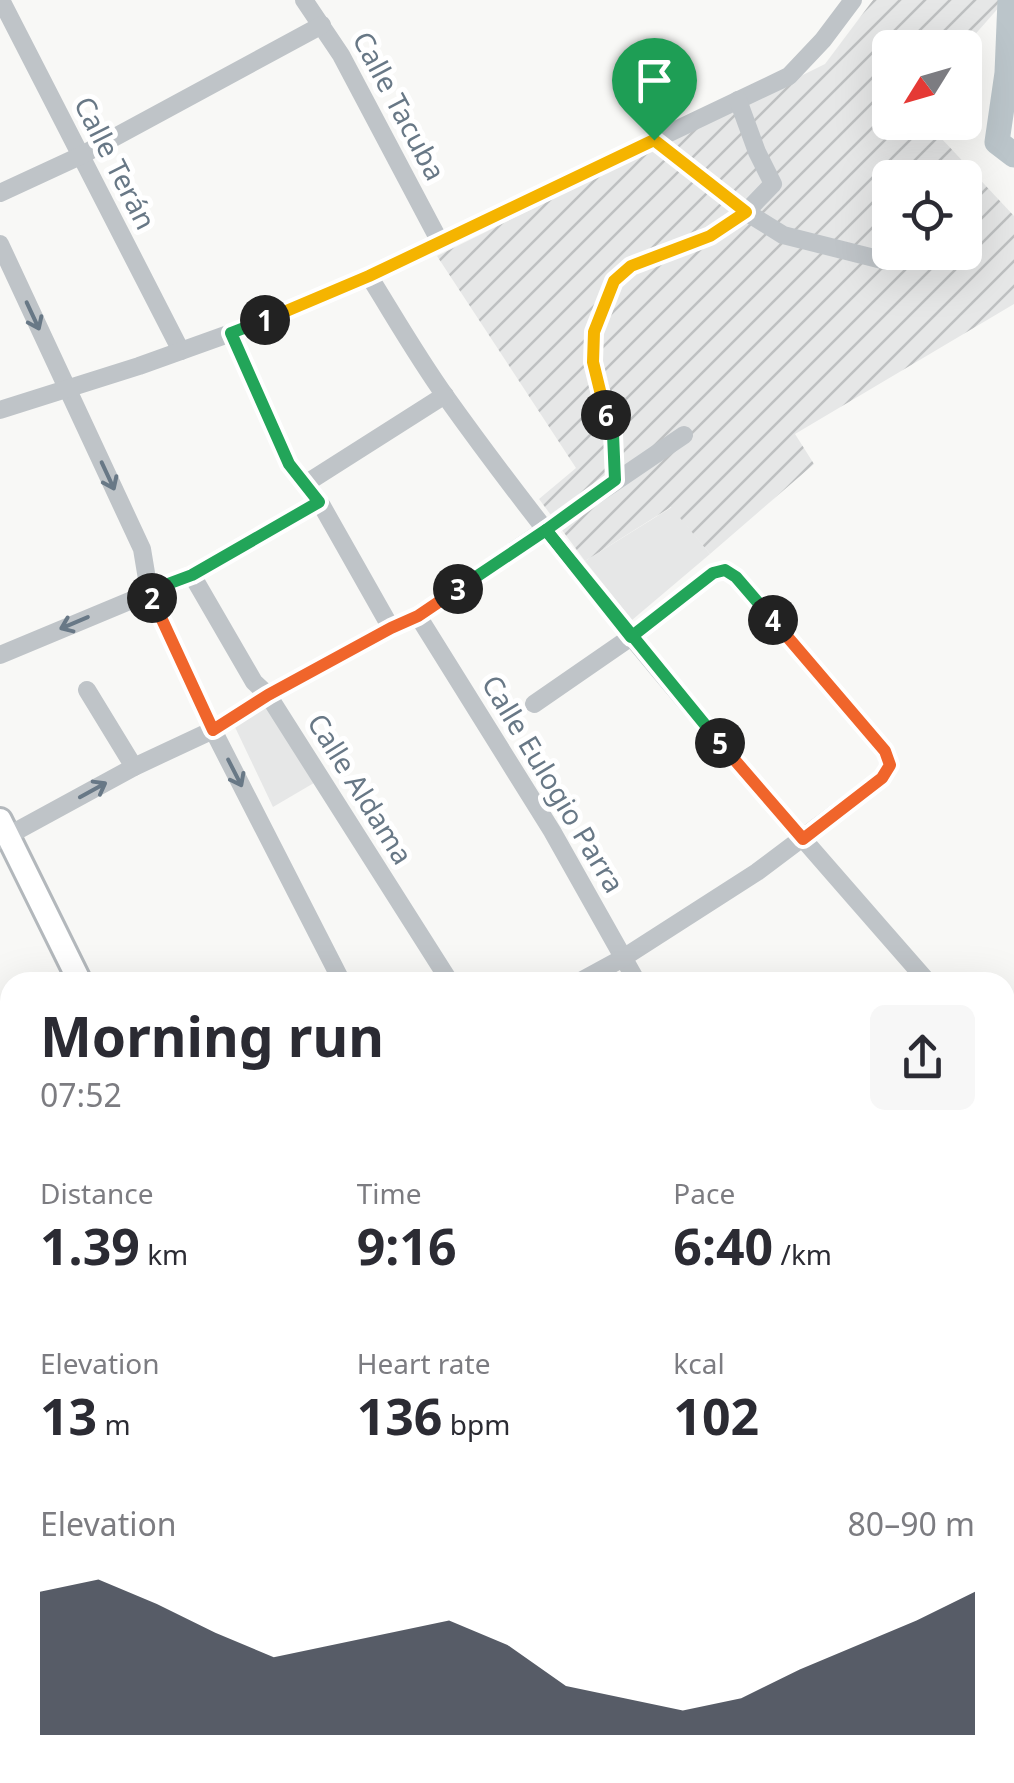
<!DOCTYPE html>
<meta charset="utf-8">
<style>
body{margin:0;font-family:"Noto Sans",sans-serif;background:#f7f7f7;color:#2b2b33;height:100vh;display:flex;flex-direction:column;font-size:38px;white-space:nowrap}
*{box-sizing:border-box;margin:0}
p{font-size:32px;color:#7c7c81}
.icon{flex:none;width:55px;height:55px;fill:none;stroke:currentColor;stroke-width:2;stroke-linecap:round;stroke-linejoin:round}
.map{position:relative;flex:1;overflow:hidden}
.panel{position:absolute;left:0px;top:972px;width:1015px;height:812px;display:flex;flex-direction:column;background:#fff;border-radius:30px 30px 0 0;box-shadow:0 10px 40px #0002}
.panel>*{flex:none}
.needle{width:65px;rotate:233deg}
.buttons{position:absolute;left:872px;top:30px;display:grid;gap:20px}
.buttons a{display:grid;place-items:center;width:110px;height:110px;border-radius:15px;background:#fff;box-shadow:0 10px 40px #0002;font-size:50px}
.pin{position:absolute;display:grid;place-items:center;width:85px;height:85px;color:#fff;margin:-102px -42px;border-radius:50% 50% 50% 0;rotate:-45deg;box-shadow:0 0 10px #0007}
.pin .icon{rotate:45deg}
.km{position:absolute;width:50px;height:50px;margin:-25px;border-radius:50%;background:#222;color:#fff;font-size:28px;line-height:50px;text-align:center}
.round{display:grid;place-items:center;flex:none;width:105px;height:105px;border-radius:15px;background:#f7f7f7}
.headline{display:flex;align-items:center;justify-content:space-between;height:170px;padding:0 40px}
h1{font-size:55px;font-weight:700;line-height:75px}
.metrics{display:grid;grid-template-columns:repeat(3,1fr);gap:15px;height:170px;padding:10px 40px}
.metrics div{display:grid;align-content:center}
.metrics b{font-size:50px;font-weight:700}
.metrics small{font-size:28px;font-weight:400}
.metrics p{font-size:28px}
.chart{height:280px;padding:20px 40px}
.chart p{display:flex;justify-content:space-between}
.chart svg{width:100%;height:180px;margin-top:10px;fill:#111827;opacity:.7}
.map>svg:first-child{display:block}
.built{fill:#e6e7e7}
.industrial{fill:url(#industrial-furrows);fill-rule:evenodd}
.lines{fill:none;stroke-linecap:round;stroke-linejoin:round}
.stream{stroke:#bbc5ca;stroke-width:4}
.river{stroke:#bbc5ca;stroke-width:25}
.major-casing{stroke:#b3b8bc;stroke-width:28}
.minor{stroke:#bfc4c8;stroke-width:18}
.major{stroke:#fff;stroke-width:22}
.oneway{stroke:#687886}
.split-1-casing{stroke:#fff;stroke-width:20}
.split-2-casing{stroke:#fff;stroke-width:20}
.split-3-casing{stroke:#fff;stroke-width:20}
.split-4-casing{stroke:#fff;stroke-width:20}
.split-5-casing{stroke:#fff;stroke-width:20}
.split-6-casing{stroke:#fff;stroke-width:20}
.split-7-casing{stroke:#fff;stroke-width:20}
.split-1{stroke:#f5b400;stroke-width:12}
.split-2{stroke:#22a559;stroke-width:12}
.split-3{stroke:#f0652b;stroke-width:12}
.split-4{stroke:#22a559;stroke-width:12}
.split-5{stroke:#f0652b;stroke-width:12}
.split-6{stroke:#22a559;stroke-width:12}
.split-7{stroke:#f5b400;stroke-width:12}
.labels{text-anchor:middle;stroke-width:10;stroke-linejoin:round;paint-order:stroke}
.street-label{font-size:28px;fill:#687886;stroke:#fff}
</style>
<div class="map">
<svg width="1014" height="1783" viewBox="0 0 1014 1783">
<defs>
<pattern id="industrial-furrows" width="10" height="10" patternUnits="userSpaceOnUse" patternTransform="scale(2.5)"><rect width="10" height="10" fill="#e6e7e7"/><path d="M-1 1l2-2M0 10L10 0M9 11l2-2" fill="none" stroke="#bec0c1"/></pattern>
</defs>
<rect width="100%" height="100%" fill="#f8f8f6"/>
<g class="built">
<path d="M672,507L710,554L632,620L585,561Z"/>
<path d="M269,704L319,780L273,807L234,725Z"/>
<path d="M598,1775H755L760,1783H585Z"/>
</g>
<path class="industrial" d="M873,0H999L1001,5L964,47L890,48V122L927,123L1014,216V304L795,434L814,464L710,554L671,507L585,561L539,499L576,468L437,256L825,64ZM890,178H965V252H890Z"/>
<g class="lines">
<g class="stream">
<path d="M0,1664L10,1667"/>
<path d="M281,1775L287,1783"/>
</g>
<path class="river" d="M1010,0L1007,73L997,142L1014,155"/>
<g class="major-casing">
<g id="major">
<path d="M0,820L80,982"/>
<path d="M472,1775L477,1783"/>
</g>
</g>
<g class="minor">
<path d="M1,0L181,351"/>
<path d="M304,0L341,55L440,242"/>
<path d="M654,140L746,212L783,235L886,261"/>
<path d="M0,193L80,156L322,25"/>
<path d="M0,244L142,549L149,591L213,730L342,982"/>
<path d="M369,276C394,316 418,358 446,397C593,603 762,792 928,982"/>
<path d="M231,333L289,464L322,506L391,628"/>
<path d="M0,410L139,366L245,328L369,276L789,76L823,40L853,0"/>
<path d="M615,481L613,434L593,362L594,332L614,281L631,266L710,236L746,212L773,184L757,152L738,100"/>
<path d="M305,484L445,395"/>
<path d="M192,575L254,682L268,695L450,982"/>
<path d="M418,616L552,831L637,982"/>
<path d="M0,655L192,575L319,502"/>
<path d="M87,690L134,767"/>
<path d="M534,704L631,637L713,573L725,570L736,577L885,751L889,765L882,778L757,872L623,958L579,982"/>
<path d="M0,840L134,767L213,730L268,695L391,628L418,616L684,435"/>
<path d="M1005,1070L1014,1078"/>
<path d="M1005,1130L1014,1132"/>
<path d="M0,1149L6,1157L5,1163L0,1166"/>
<path d="M1005,1225L1014,1220"/>
<path d="M1005,1265L1014,1281"/>
<path d="M0,1292L10,1306"/>
<path d="M0,1542L10,1556"/>
<path d="M1005,1545L1014,1540"/>
<path d="M1005,1616L1014,1630"/>
<path d="M0,1628L10,1632"/>
<path d="M1005,1722L1014,1717"/>
<path d="M0,1724L10,1716"/>
<path d="M349,1775L355,1783"/>
<path d="M762,1775L766,1783"/>
<path d="M570,1783L584,1775"/>
<path d="M892,1783L908,1775"/>
</g>
<use href="#major" class="major"/>
</g>
<defs><path id="oneway-shaft" d="M-6 0H5M1.5-3L5.5 0L1.5 3" fill="none" stroke-width="1.6" stroke-linecap="round" stroke-linejoin="round" transform="scale(2.5)"/></defs>
<g class="oneway">
<use href="#oneway-shaft" transform="translate(33 316) rotate(65)"/>
<use href="#oneway-shaft" transform="translate(108 476) rotate(65)"/>
<use href="#oneway-shaft" transform="translate(74 623) rotate(157)"/>
<use href="#oneway-shaft" transform="translate(235 773) rotate(63)"/>
<use href="#oneway-shaft" transform="translate(93 790) rotate(-29)"/>
</g>
<g class="lines">
<g class="split-1-casing">
<path id="split-1" d="M265,320L369,276L654,140"/>
</g>
<g class="split-2-casing">
<path id="split-2" d="M152,598L149,591L192,575L319,502L289,464L231,333L265,320"/>
</g>
<g class="split-3-casing">
<path id="split-3" d="M152,598L213,730L268,695L391,628L418,616L458,589"/>
</g>
<g class="split-4-casing">
<path id="split-4" d="M458,589L546,530L631,637L713,573L725,570L736,577L773,620"/>
</g>
<g class="split-5-casing">
<path id="split-5" d="M720,743L803,839L882,778L890,765L885,751L773,620"/>
</g>
<g class="split-6-casing">
<path id="split-6" d="M606,415L613,434L615,480L546,530L720,743"/>
</g>
<g class="split-7-casing">
<path id="split-7" d="M606,415L593,362L594,332L614,281L631,266L710,236L746,212L654,140"/>
</g>
<use href="#split-1" class="split-1"/>
<use href="#split-2" class="split-2"/>
<use href="#split-3" class="split-3"/>
<use href="#split-4" class="split-4"/>
<use href="#split-5" class="split-5"/>
<use href="#split-6" class="split-6"/>
<use href="#split-7" class="split-7"/>
</g>
<g class="labels">
<g class="street-label">
<text transform="translate(399 106) rotate(62)" y="10">Calle Tacuba</text>
<text transform="translate(115 163) rotate(63)" y="10">Calle Terán</text>
<text transform="translate(553 784) rotate(59)" y="10">Calle Eulogio Parra</text>
<text transform="translate(360 789) rotate(58)" y="10">Calle Aldama</text>
</g>
</g>
</svg>
<div class="buttons">
<a><svg class="needle" viewBox="-14 -14 28 28"><path d="M0-13l5 13h-10z" fill="#e53935"/><path d="M0 13l5-13h-10z" fill="#7c7c81"/></svg></a>
<a><svg class="icon" aria-label="locate" viewBox="0 0 24 24"><circle cx="12" cy="12" r="6"/><path d="M12 2v4M12 18v4M2 12h4M18 12h4"/></svg></a>
</div>
<div class="pin" style="left:654px;top:140px;background:#1e9e55"><svg class="icon" aria-label="arrive" viewBox="0 0 24 24"><path d="M6 21V4h12l-3 4 3 4H6"/></svg></div>
<b class="km" style="left:265px;top:320px">1</b>
<b class="km" style="left:152px;top:598px">2</b>
<b class="km" style="left:458px;top:589px">3</b>
<b class="km" style="left:773px;top:620px">4</b>
<b class="km" style="left:720px;top:743px">5</b>
<b class="km" style="left:606px;top:415px">6</b>
<section class="panel">
<div class="headline"><div><h1>Morning run</h1><p>07:52</p></div><a class="round"><svg class="icon" aria-label="share" viewBox="0 0 24 24"><path d="M12 15V3M7 8l5-5 5 5M5 13v7h14v-7"/></svg></a></div>
<div class="metrics">
<div><p>Distance</p><b>1.39<small> km</small></b></div>
<div><p>Time</p><b>9:16</b></div>
<div><p>Pace</p><b>6:40<small> /km</small></b></div>
</div>
<div class="metrics">
<div><p>Elevation</p><b>13<small> m</small></b></div>
<div><p>Heart rate</p><b>136<small> bpm</small></b></div>
<div><p>kcal</p><b>102</b></div>
</div>
<div class="chart"><p><span>Elevation</span>80–90 m</p>
<svg viewBox="0 0 160 44" preserveAspectRatio="none"><path d="M0 44V9L10 6L20 12L30 19L40 25L50 22L60 19L70 16L80 22L90 32L100 35L110 38L120 35L130 28L140 22L150 16L160 9V44z"/></svg>
</div>
</section>
</div>
